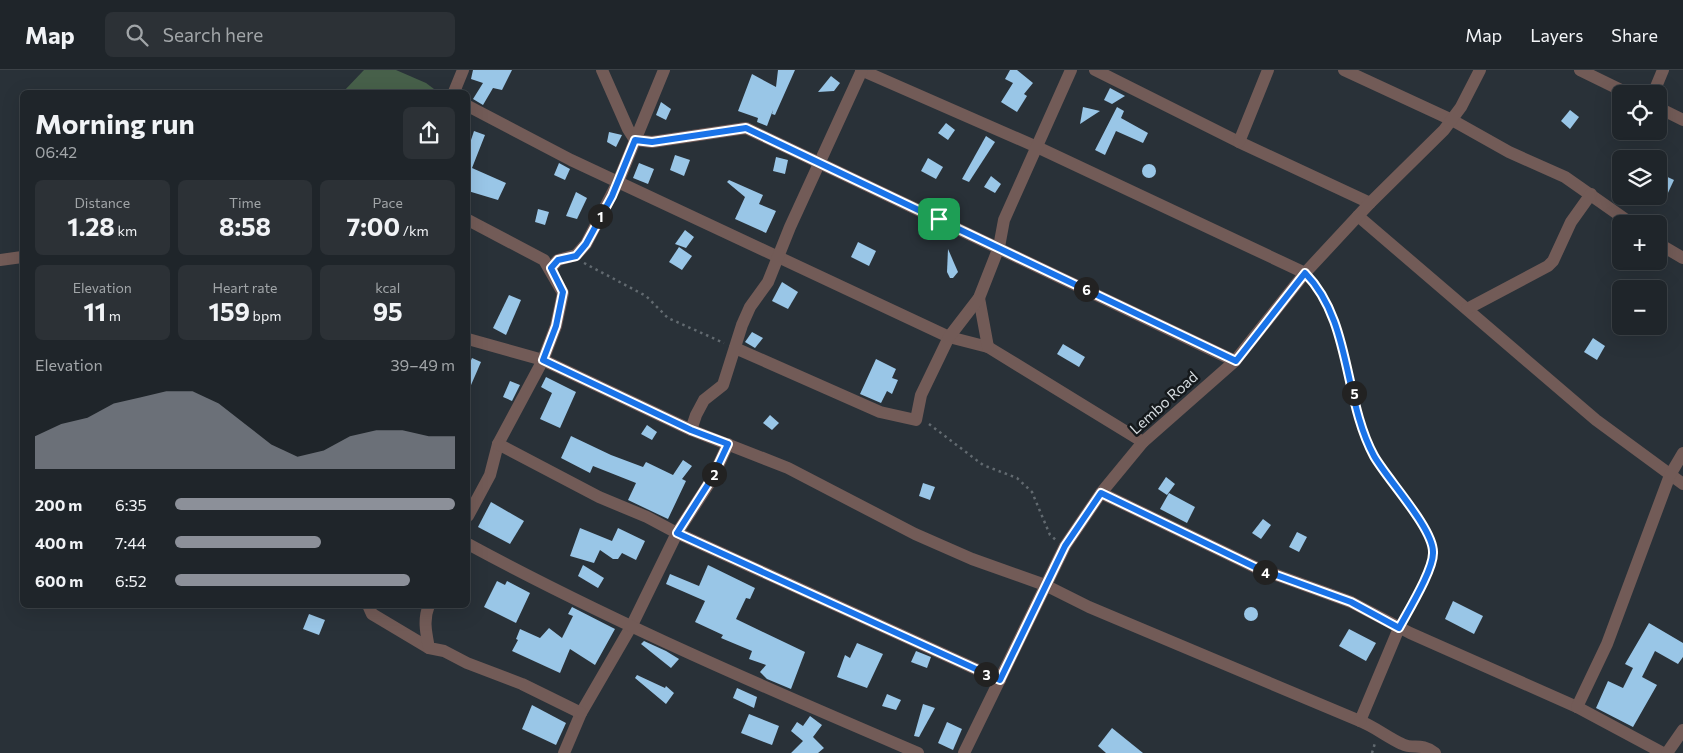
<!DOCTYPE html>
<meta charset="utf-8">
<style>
body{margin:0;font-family:Commissioner,sans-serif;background:#2c3136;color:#f1f3f6;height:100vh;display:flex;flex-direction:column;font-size:19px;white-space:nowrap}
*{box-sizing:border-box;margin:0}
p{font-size:16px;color:#a1a5a8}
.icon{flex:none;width:28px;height:28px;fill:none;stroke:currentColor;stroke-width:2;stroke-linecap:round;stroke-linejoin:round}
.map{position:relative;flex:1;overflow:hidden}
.drawer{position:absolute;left:20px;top:20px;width:450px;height:518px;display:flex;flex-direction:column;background:#1f252a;border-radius:8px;box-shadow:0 5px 20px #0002,0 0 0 1px #3c4247}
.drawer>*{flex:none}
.buttons{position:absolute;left:1612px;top:15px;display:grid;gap:10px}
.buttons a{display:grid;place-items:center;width:55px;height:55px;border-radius:8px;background:#1f252a;box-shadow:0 5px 20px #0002,0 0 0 1px #3c4247;font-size:25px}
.pin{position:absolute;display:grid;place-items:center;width:42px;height:42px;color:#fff;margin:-21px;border-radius:10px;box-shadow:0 2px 8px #0006}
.km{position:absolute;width:25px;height:25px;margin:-12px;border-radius:50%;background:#222;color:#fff;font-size:14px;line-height:25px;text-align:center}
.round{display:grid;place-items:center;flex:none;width:52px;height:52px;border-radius:8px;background:#2c3136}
.overview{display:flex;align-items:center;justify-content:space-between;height:85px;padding:0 15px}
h1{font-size:28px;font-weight:700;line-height:38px}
.metrics{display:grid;grid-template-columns:repeat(3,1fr);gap:8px;height:85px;padding:5px 15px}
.metrics div{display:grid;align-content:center;border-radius:8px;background:#2c3136;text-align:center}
.metrics b{font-size:25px;font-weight:700}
.metrics small{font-size:14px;font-weight:400}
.metrics p{font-size:14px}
.chart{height:140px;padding:10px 15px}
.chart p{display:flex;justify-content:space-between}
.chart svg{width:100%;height:90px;margin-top:5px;fill:#8c9099;opacity:.7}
ul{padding:0 15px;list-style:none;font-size:16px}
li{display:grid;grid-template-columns:80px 60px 1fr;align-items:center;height:38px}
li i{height:12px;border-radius:6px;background:#8c9099}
header{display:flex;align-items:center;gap:30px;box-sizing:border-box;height:70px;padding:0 25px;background:#1f252a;border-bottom:1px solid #3c4247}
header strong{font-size:24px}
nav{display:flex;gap:28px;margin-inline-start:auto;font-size:18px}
.search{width:350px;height:45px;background:#2c3136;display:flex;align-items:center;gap:12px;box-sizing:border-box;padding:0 18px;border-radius:8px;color:#a1a5a8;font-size:19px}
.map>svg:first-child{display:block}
.green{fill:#47604a}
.building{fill:#99c6e7}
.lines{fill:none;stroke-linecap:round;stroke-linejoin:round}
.path{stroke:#626a70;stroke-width:2.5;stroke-dasharray:2.5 4;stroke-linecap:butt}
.minor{stroke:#725b57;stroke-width:12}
.route-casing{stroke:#fff;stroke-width:10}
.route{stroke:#1a73e8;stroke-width:6}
.labels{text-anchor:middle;stroke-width:5;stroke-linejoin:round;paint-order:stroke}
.street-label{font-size:15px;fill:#d6dce0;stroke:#15191c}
</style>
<header>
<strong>Map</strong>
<div class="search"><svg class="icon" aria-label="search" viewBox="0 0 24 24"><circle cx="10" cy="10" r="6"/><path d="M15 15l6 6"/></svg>Search here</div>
<nav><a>Map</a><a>Layers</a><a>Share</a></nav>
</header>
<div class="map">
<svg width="1683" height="683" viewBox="0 0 1683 683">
<rect width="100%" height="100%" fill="#293138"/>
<path class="green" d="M364,0H396L426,13L438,22H343Z"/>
<g class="building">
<path d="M473,0H512L502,20L493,18L483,35L473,29L483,13L471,9Z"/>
<path d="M778,0H795L775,45L772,44L773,40L767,56L757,52L758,48L738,41L752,4L776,17Z"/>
<path d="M1010,0H1017L1033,13L1024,24L1027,26L1017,42L1001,32L1013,13L1005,9Z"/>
<path d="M831,6L840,13L834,21L818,22Z"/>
<path d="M1110,18L1125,26L1112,34L1104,30Z"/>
<path d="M661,32L671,39L666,50L656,45Z"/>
<path d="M1083,37L1100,41L1080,54Z"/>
<path d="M1117,37L1124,41L1121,48L1148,63L1143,73L1116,61L1105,85L1095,80Z"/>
<path d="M1570,40L1579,47L1570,59L1561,51Z"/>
<path d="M946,53L955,60L948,70L938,63Z"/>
<path d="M474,61L485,65L472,98L506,113L498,130L468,121V79Z"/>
<path d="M609,62L622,65L616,77L607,72Z"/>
<path d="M986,66L995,72L969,112L962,109Z"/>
<path d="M675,85L690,90L684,106L670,100Z"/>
<path d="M776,87L788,90L785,104L773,101Z"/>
<path d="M928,88L943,97L936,109L921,101Z"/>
<path d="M559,93L570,99L565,110L554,105Z"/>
<path d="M639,93L654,99L648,114L633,108Z"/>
<circle cx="1149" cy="101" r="7"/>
<path d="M1659,103L1674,110L1666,127L1659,123Z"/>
<path d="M991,106L1001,114L995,123L984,117Z"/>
<path d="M729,110L763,125L759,134L776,141L766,163L735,149L745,127L727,112Z"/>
<path d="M576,122L587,128L577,149L566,146Z"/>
<path d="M538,139L549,142L545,155L535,152Z"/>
<path d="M685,160L694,167L686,178L675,174Z"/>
<path d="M858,172L876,181L869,196L851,187Z"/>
<path d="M679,177L692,186L682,200L669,192Z"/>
<path d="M948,179L958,202L953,208H950L947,202Z"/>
<path d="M782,212L798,222L788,239L772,231Z"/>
<path d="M509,225L521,230L506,265L493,258Z"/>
<path d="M752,262L763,268L755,278L745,272Z"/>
<path d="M1593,268L1605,276L1597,290L1584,282Z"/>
<path d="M1063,274L1085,287L1079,297L1057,284Z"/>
<path d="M472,288L481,292L468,322V297Z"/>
<path d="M876,289L896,299L892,308L898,310L892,324L887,321L881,333L860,324Z"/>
<path d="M546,307L576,322L560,358L540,349L552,323L541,317Z"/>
<path d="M510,311L520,315L512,331L503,327Z"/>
<path d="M770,345L779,353L772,360L763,353Z"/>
<path d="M647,355L657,362L652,370L641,364Z"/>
<path d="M571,366L611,385L643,397L646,392L673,405L683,390L692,396L682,409L686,411L668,449L628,430L636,413L593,396L590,403L561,388Z"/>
<path d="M1166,407L1175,414L1167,425L1158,419Z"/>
<path d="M923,413L935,417L930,430L919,426Z"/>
<path d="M1169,423L1195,437L1187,453L1160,439Z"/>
<path d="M491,432L524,451L510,474L478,457Z"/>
<path d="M1263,449L1271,455L1261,469L1252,463Z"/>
<path d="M580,458L612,471L618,458L645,471L636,490L622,483L618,489H613L600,480L594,493L570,486Z"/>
<path d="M1297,462L1307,467L1299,482L1289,477Z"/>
<path d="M583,495L604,508L598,518L578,506Z"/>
<path d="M708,495L755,518L750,529L746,528L736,549L805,582L791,619L767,609L760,602L766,595L749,589L752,581L721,568L723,565L695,552L705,531L666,514L670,504L699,516Z"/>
<path d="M497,511L505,515L507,511L530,523L516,553L484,537Z"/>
<path d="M1453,531L1483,546L1474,564L1445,549Z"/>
<path d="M572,537L615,559L595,595L570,579L560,603L512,581L518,570L516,569L520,559L540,568L549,558L562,568L573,546L568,544Z"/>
<circle cx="1251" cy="544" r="7"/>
<path d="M309,544L325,550L319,565L303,559Z"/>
<path d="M1649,553L1683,573V587L1678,594L1655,581L1642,607L1657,615L1633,657L1596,638L1608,611L1623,618L1633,598L1625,594Z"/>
<path d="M1349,559L1376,573L1366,591L1339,576Z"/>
<path d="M644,571L666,581L679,589L671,598L641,574Z"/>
<path d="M857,573L883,584L867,618L837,607L845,585L850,588Z"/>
<path d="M916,581L931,587L927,598L911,592Z"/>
<path d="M637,605L665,618L666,616L674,623L666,634L635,608Z"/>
<path d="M737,618L757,627L754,638L733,628Z"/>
<path d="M887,624L901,630L896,640L882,636Z"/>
<path d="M923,634L935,638L919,667L914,666Z"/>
<path d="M532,635L566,653L556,675L522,659Z"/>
<path d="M749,644L779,656L772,675L741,663Z"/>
<path d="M810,646L822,655L813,667L824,678L818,683H791L803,671L791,661L797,652L803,656Z"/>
<path d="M947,652L962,659L953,680L938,673Z"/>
<path d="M1112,658L1143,683H1106L1098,676Z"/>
</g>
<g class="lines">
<g class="path">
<path d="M584,193L646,226L668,248L724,273"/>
<path d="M1313,212L1321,220L1337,260L1359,341L1374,386L1431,471L1433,492L1405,545"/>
<path d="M929,354L983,395L1017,408L1032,422L1050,465L1056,470"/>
<path d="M1372,683L1375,673"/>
</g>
<g class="minor">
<path d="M602,0L628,59L635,70L652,72L746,58L1235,291"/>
<path d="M861,0L1037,77L1305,203"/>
<path d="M1095,0L1239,72L1370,133"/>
<path d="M1344,0L1452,50L1509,82L1565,107L1632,154"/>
<path d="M1580,0L1629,24"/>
<path d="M454,22L463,0"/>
<path d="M1653,24L1663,0"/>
<path d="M468,36L571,90L949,267L988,277L1143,372"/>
<path d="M1659,38L1683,50"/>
<path d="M1239,72L1268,0"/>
<path d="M1358,146L1596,350L1683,414"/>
<path d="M468,150L544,190L563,223L556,256L543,290L498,374L490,405L468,446"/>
<path d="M1659,174L1683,188"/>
<path d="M0,190L22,187"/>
<path d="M551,198L558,190L576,185L586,174L618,112L664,0"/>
<path d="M979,228L988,277"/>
<path d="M1467,239L1548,196L1553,191L1571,152L1591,124"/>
<path d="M468,269L543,290L691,360L788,398L915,464L972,489L1045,515L1089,537L1360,651C1375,657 1387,667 1402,674C1414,680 1420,672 1435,683"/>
<path d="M735,278L880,342L916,350L921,325L949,267L979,228L999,177L1004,150L1071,0"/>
<path d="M691,360L696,345L704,330L723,315L742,255L750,237L768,212L790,157L862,0"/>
<path d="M498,374L599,427L647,447L677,463L632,555L581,643L564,683"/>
<path d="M728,374L712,409L677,463L1000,610"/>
<path d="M1101,423L1257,498L1351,532L1410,563L1577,637L1663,683"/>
<path d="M468,474C614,553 766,618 918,683"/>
<path d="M368,535L372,544L429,578"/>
<path d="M429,535C423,550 426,562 429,578L444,581L467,593L522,614L581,643"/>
<path d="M1577,637L1607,574L1670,405L1683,383"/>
<path d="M1360,651L1399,558"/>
<path d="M964,683L1065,476L1101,423L1143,372L1235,291L1305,203L1370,133L1444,60L1461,37L1480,0"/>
<path d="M1667,683L1683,660"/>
</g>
</g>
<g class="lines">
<g class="route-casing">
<path id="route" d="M746,58L1236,291L1305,203C1352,251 1343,329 1374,386C1387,409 1433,458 1433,482C1434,499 1408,541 1399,558L1351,532L1257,498L1101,423L1065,476L1000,610L677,463L712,408L728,374L691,360L543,290L556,256L563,222L551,198L558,190L576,186L586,174L612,126L635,70L652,72Z"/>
</g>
<use href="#route" class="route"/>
</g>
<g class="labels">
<g class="street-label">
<text transform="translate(1164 333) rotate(-42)" y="5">Lembo Road</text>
</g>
</g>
</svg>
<div class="buttons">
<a><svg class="icon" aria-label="locate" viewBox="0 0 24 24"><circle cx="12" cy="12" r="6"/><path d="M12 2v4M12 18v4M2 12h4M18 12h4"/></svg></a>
<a><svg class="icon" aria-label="layers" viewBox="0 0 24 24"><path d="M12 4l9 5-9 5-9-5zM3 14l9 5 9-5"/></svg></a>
<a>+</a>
<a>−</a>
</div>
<div class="pin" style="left:939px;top:149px;background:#1e9e55"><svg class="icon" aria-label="arrive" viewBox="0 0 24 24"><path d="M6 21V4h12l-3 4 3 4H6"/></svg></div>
<b class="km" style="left:600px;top:146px">1</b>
<b class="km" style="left:714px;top:404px">2</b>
<b class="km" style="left:986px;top:604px">3</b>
<b class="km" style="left:1265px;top:502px">4</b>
<b class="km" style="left:1354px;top:323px">5</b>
<b class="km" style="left:1086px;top:219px">6</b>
<section class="drawer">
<div class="overview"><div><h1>Morning run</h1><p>06:42</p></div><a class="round"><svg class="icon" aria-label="share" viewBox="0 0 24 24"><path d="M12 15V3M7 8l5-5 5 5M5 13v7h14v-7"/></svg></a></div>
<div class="metrics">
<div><p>Distance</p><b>1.28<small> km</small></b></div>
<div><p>Time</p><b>8:58</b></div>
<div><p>Pace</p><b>7:00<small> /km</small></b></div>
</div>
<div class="metrics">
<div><p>Elevation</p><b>11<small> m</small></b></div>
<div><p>Heart rate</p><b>159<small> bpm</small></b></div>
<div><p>kcal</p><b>95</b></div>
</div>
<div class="chart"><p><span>Elevation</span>39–49 m</p>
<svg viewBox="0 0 160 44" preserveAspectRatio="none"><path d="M0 44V28L10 22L20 19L30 12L40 9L50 6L60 6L70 12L80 22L90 32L100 38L110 35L120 28L130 25L140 25L150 28L160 28V44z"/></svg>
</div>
<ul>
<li><b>200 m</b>6:35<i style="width:100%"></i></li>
<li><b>400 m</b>7:44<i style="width:52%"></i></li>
<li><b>600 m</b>6:52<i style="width:84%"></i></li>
</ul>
</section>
</div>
